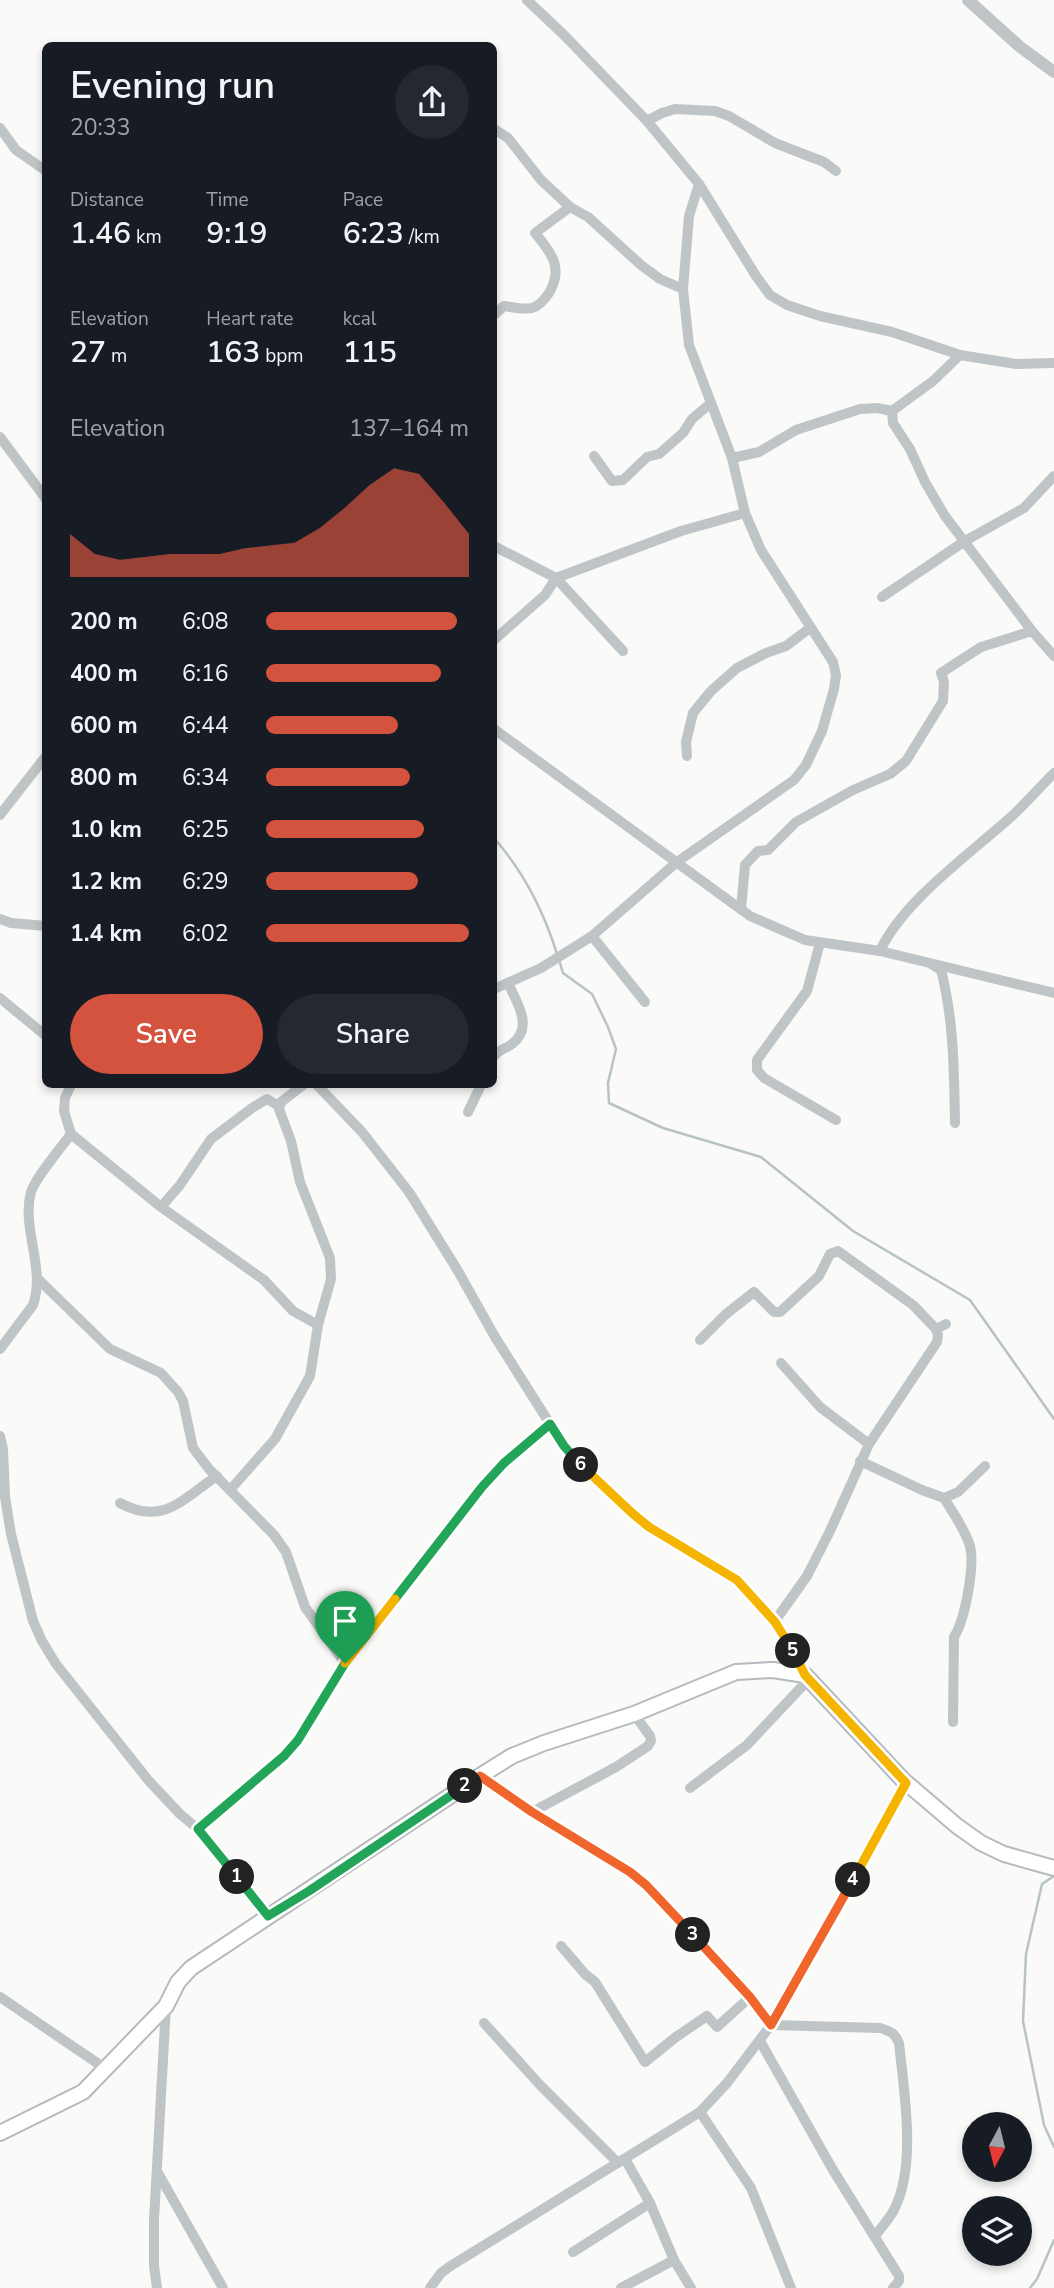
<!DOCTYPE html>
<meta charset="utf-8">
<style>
body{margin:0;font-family:"Nunito Sans",sans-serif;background:#242831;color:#f1f3f6;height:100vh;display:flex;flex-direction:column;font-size:26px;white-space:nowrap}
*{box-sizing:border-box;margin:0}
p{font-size:23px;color:#9ea1a6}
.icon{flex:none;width:38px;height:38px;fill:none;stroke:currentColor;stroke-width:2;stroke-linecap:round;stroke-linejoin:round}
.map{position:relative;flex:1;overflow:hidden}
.sheet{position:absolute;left:42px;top:42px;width:455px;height:1046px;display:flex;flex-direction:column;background:#171b24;border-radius:10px;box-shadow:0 4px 10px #0003}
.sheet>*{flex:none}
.needle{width:46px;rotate:187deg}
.fabs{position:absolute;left:962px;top:2112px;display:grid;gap:14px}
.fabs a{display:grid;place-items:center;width:70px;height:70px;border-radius:50%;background:#171b24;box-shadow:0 4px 10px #0003;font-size:35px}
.pin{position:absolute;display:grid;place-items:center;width:60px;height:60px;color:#fff;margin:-72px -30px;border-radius:50% 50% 50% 0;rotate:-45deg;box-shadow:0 0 7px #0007}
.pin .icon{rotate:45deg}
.km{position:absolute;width:35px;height:35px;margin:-18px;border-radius:50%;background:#222;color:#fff;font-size:19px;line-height:35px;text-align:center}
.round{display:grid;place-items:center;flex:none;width:74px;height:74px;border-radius:37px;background:#242831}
.headline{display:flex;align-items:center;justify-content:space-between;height:119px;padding:0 28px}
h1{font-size:38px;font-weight:600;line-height:52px}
.metrics{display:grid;grid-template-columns:repeat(3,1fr);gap:10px;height:119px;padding:7px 28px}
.metrics div{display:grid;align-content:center}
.metrics b{font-size:30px;font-weight:600}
.metrics small{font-size:19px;font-weight:400}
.metrics p{font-size:19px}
.chart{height:196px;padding:14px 28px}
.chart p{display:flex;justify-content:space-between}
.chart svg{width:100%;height:126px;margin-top:7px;fill:#d3533f;opacity:.7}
.action{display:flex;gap:14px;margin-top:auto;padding:14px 28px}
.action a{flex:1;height:80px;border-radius:42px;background:#d3533f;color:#fff;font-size:28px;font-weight:600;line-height:80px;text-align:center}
.action a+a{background:#242831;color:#f1f3f6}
ul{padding:0 28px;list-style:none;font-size:23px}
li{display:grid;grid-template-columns:112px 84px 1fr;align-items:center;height:52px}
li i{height:18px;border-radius:9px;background:#d3533f}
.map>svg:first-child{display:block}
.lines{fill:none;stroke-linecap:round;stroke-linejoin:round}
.stream{stroke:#b8c3c6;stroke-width:2.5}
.secondary-casing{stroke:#b4babe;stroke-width:18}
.minor{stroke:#bfc4c7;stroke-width:10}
.tertiary{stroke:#bfc4c7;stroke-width:12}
.secondary{stroke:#fff;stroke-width:14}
.split-1-casing{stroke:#fff;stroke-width:14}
.split-2-casing{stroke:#fff;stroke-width:14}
.split-3-casing{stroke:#fff;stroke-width:14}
.split-4-casing{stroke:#fff;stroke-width:14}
.split-5-casing{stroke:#fff;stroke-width:14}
.split-6-casing{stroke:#fff;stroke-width:14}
.split-7-casing{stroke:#fff;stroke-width:14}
.split-8-casing{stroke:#fff;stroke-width:14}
.split-1{stroke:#22a559;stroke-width:9}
.split-2{stroke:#22a559;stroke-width:9}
.split-3{stroke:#f0652b;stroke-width:9}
.split-4{stroke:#f0652b;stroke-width:9}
.split-5{stroke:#f5b400;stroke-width:9}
.split-6{stroke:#f5b400;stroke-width:9}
.split-7{stroke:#22a559;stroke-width:9}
.split-8{stroke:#f5b400;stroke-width:9}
</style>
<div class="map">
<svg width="1054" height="2288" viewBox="0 0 1054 2288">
<rect width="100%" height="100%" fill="#fafaf8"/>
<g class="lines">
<g class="stream">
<path d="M494,838C523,871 544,912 557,954"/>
<path d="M559,960L563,973L592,994L608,1027L616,1049L608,1083L609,1103L663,1128L761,1157L853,1231L970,1300L1054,1419"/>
<path d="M1054,1876L1042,1884L1026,1954L1023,2021L1044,2125L1054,2147"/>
<path d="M1030,2288L1037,2279L1054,2240"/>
</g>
<g class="secondary-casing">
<path id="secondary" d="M0,2133L83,2092L166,2006L178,1982L191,1968L480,1776L512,1756L544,1743L634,1714L736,1672L773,1670L805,1675L903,1780L957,1826L981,1843L1004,1854L1054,1868"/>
</g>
<g class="minor">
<path d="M527,0L564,35L647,121L699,184L756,276L770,295L787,305L820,316L892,332L960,355L1016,364L1054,363"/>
<path d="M647,121L662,113L675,109L715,111L729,116L775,143L824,162L836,171"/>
<path d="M0,128L16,150L46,171"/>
<path d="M494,129L508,138L541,180L570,207L588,217L641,265L660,279L683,289"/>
<path d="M494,315L504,306C512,307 524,310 532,308C540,306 545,299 549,293C564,268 551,252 535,233L570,207"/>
<path d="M960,355L933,381L892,411L893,423L910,449L925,482L945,516L1032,631L1054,656"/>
<path d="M0,437L46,499"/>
<path d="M594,456L612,481L623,480L647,457L659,454L683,433L692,419L711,403"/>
<path d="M732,458L759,452L796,430L860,409L877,408L892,411"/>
<path d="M494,546L556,578L623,651"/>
<path d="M882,597L965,541L1024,508L1054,476"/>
<path d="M494,640L545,595L556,578L681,531L745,513"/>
<path d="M494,729L750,916L805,940L880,951L1054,993"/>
<path d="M687,756L686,742L693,713L711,691L737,668L766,653L786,646L810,628"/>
<path d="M0,815L46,756"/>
<path d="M741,909L745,865L758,851L768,850L796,822L853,790L890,774L906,761L943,701L944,682L941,673L981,647L1032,631"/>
<path d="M0,919L11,923L46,926"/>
<path d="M592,936L645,1002"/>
<path d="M820,943L807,991L757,1060V1070L764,1078L836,1120"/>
<path d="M880,951C903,901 971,853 1012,816C1027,802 1040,787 1054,773"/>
<path d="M931,964L941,970C954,1020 954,1072 955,1123"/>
<path d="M494,989L541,968L592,936L677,862L794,780L806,765L822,731L834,689L836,675L833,662L761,550L745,513L732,458L689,345L683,289L689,216L699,184"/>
<path d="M0,998L46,1036"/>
<path d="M494,1056C499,1049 506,1049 512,1044C534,1027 517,1003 508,983"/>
<path d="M71,1085L65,1098L64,1111L71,1134L161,1207L264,1280L293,1311L318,1325"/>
<path d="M317,1085L362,1132L409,1192L458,1271L495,1337L564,1446L590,1476L632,1513L649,1526L737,1580L775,1621L799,1660L805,1675"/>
<path d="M468,1112L481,1085"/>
<path d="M161,1207L180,1185L211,1139L252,1108L267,1099L279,1106"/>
<path d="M37,1278L110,1349L161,1373L178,1392L183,1401L193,1448L209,1469L274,1535L286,1552L305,1607L345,1663"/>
<path d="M700,1340L726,1314L754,1292L774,1312H780L819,1276L830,1254L838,1251L913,1305L936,1329"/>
<path d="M0,1349L33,1305C46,1269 21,1227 31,1192C35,1178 61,1148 71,1134"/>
<path d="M781,1363L820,1407L869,1444"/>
<path d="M0,1436L3,1449L5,1497L11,1534L33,1621L42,1641L56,1664L149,1781L180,1814L198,1829L269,1916"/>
<path d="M860,1461L922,1490L944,1498C953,1513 965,1529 970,1546C975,1566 965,1620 954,1637L953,1722"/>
<path d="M230,1490L275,1439L310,1376L318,1325L331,1279L330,1258L300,1182L291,1141L279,1109L281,1102L303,1085"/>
<path d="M944,1498L958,1492L985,1466"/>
<path d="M120,1503C163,1526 181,1500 217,1476"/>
<path d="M775,1621L807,1576L830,1531L869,1444L937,1342L938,1335L936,1329L946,1324"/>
<path d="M480,1776L532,1812L639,1879L750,1997L771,2025L880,2028C890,2031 895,2033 899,2043C904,2092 917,2165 894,2210C889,2219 881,2228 875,2236"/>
<path d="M690,1788L747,1745L809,1679"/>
<path d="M532,1812L616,1767L648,1746L651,1741L650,1736L634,1714"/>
<path d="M198,1829L284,1756L298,1740L345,1663L451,1524L504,1463L550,1424"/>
<path d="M561,1946L585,1974L595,1982L645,2062L676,2037L707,2016L717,2027L750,1997"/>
<path d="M0,1997L106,2069"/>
<path d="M484,2023L540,2085L618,2163"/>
<path d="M760,2041L833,2170L899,2276V2281L893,2288"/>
<path d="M700,2112L751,2188L791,2288"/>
<path d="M625,2159L650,2203L674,2260L691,2288"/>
<path d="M158,2173L223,2288"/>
<path d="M573,2252L650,2203"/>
<path d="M157,2288L154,2266V2220L166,2006"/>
<path d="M430,2288L441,2273L449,2267L700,2112L727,2083L771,2025L906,1783"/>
<path d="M621,2288L674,2260"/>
</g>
<path class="tertiary" d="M968,0L1019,46L1054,72"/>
<use href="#secondary" class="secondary"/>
</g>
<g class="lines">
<g class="split-1-casing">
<path id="split-1" d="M237,1877L198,1829L284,1756L298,1740L345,1663"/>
</g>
<g class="split-2-casing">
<path id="split-2" d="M237,1877L268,1916L309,1891L465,1786"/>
</g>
<g class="split-3-casing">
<path id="split-3" d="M465,1786L480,1776L532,1812L630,1872L646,1885L693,1935"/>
</g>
<g class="split-4-casing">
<path id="split-4" d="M693,1935L750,1997L771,2025L853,1880"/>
</g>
<g class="split-5-casing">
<path id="split-5" d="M793,1651L805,1675L906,1783L853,1880"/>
</g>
<g class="split-6-casing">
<path id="split-6" d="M581,1465L632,1513L649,1527L737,1580L775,1622L793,1651"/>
</g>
<g class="split-7-casing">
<path id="split-7" d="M395,1599L482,1487L504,1463L550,1424L564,1446L581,1465"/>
</g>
<g class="split-8-casing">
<path id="split-8" d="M345,1663L395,1599"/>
</g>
<use href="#split-1" class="split-1"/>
<use href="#split-2" class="split-2"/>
<use href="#split-3" class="split-3"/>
<use href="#split-4" class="split-4"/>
<use href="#split-5" class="split-5"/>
<use href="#split-6" class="split-6"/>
<use href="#split-7" class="split-7"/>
<use href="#split-8" class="split-8"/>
</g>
</svg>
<div class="fabs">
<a><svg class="needle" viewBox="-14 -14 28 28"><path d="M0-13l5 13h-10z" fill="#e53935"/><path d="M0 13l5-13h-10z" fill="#9ea1a6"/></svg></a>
<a><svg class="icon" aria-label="layers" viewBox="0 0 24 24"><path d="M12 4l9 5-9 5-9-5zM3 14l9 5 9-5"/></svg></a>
</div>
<div class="pin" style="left:345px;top:1663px;background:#1e9e55"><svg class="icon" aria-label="arrive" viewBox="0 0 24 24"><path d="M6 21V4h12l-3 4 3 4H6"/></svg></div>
<b class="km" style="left:237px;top:1877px">1</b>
<b class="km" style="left:465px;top:1786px">2</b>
<b class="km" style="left:693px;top:1935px">3</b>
<b class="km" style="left:853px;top:1880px">4</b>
<b class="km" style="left:793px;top:1651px">5</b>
<b class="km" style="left:581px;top:1465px">6</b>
<section class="sheet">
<div class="headline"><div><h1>Evening run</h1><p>20:33</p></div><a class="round"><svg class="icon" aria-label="share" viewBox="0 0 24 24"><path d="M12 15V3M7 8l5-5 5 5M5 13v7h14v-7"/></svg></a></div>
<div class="metrics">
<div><p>Distance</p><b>1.46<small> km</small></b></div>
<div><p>Time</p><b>9:19</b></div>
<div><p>Pace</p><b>6:23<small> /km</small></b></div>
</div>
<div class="metrics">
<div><p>Elevation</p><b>27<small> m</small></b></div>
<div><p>Heart rate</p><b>163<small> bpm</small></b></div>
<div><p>kcal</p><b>115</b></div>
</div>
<div class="chart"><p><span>Elevation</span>137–164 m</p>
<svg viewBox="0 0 160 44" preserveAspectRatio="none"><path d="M0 44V29L10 36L20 38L30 37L40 36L50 36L60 36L70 34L80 33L90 32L100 27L110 20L120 12L130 6L140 8L150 18L160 29V44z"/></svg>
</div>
<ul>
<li><b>200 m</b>6:08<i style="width:94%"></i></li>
<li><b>400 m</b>6:16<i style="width:86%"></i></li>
<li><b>600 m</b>6:44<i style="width:65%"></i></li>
<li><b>800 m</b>6:34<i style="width:71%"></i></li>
<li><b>1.0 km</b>6:25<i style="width:78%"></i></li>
<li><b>1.2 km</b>6:29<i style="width:75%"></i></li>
<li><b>1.4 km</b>6:02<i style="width:100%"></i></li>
</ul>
<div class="action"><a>Save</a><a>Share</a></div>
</section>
</div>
